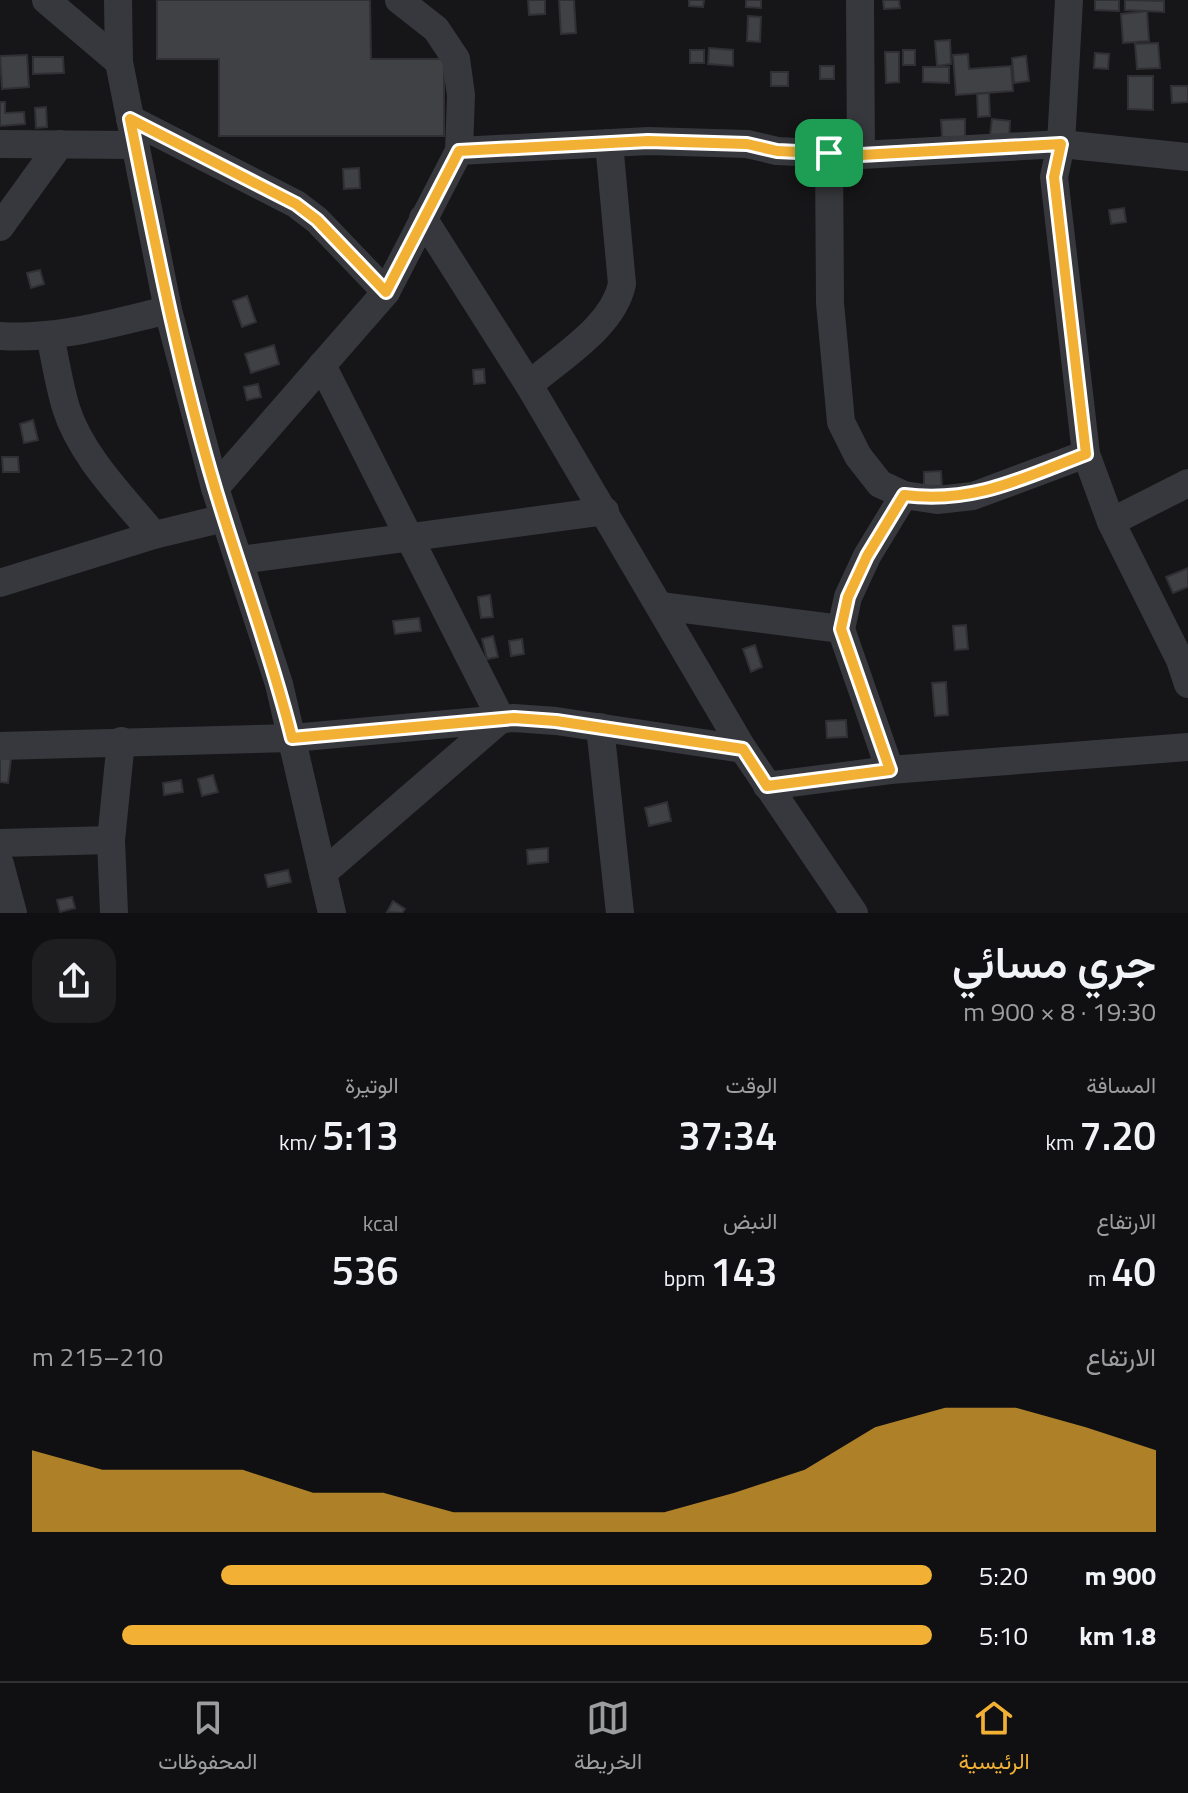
<!DOCTYPE html>
<html lang="ar">
<meta charset="utf-8">
<style>
body{margin:0;font-family:"Titillium Web",Vazirmatn,sans-serif;background:#1e1e20;color:#f1f3f6;direction:rtl;height:100vh;display:flex;flex-direction:column;font-size:30px;white-space:nowrap}
*{box-sizing:border-box;margin:0}
p{font-size:26px;color:#9c9d9f}
.icon{flex:none;width:44px;height:44px;fill:none;stroke:currentColor;stroke-width:2;stroke-linecap:round;stroke-linejoin:round}
.map{position:relative;height:913px;overflow:hidden;direction:ltr}
.panel{display:flex;flex-direction:column;background:#101012;flex:1}
.panel>*{flex:none}
.pin{position:absolute;display:grid;place-items:center;width:68px;height:68px;color:#fff;margin:-34px;border-radius:16px;box-shadow:0 4px 12px #0006}
.round{display:grid;place-items:center;flex:none;width:84px;height:84px;border-radius:24px;background:#1e1e20}
.overview{display:flex;align-items:center;justify-content:space-between;height:136px;padding:0 32px}
h1{font-size:44px;font-weight:600;line-height:60px}
.figures{display:grid;grid-template-columns:repeat(3,1fr);gap:12px;height:136px;padding:8px 32px}
.figures div{display:grid;align-content:center}
.figures b{font-size:40px;font-weight:600}
.figures small{font-size:22px;font-weight:400}
.figures p{font-size:22px}
.chart{height:224px;padding:16px 32px}
.chart p{display:flex;justify-content:space-between}
.chart svg{width:100%;height:144px;margin-top:8px;fill:#f2b134;opacity:.7}
ul{padding:0 32px;list-style:none;font-size:26px}
li{display:grid;grid-template-columns:128px 96px 1fr;align-items:center;height:60px}
li i{height:20px;border-radius:10px;background:#f2b134}
.tab-bar{display:flex;justify-content:space-around;align-items:center;height:112px;border-top:2px solid #303032;background:#101012;font-size:22px;color:#9c9d9f}
.tab-bar a{display:grid;justify-items:center;gap:4px}
.tab-bar .on{color:#f2b134}
.map>svg:first-child{display:block}
.building{fill:#404145;stroke:#303034;stroke-width:2}
.lines{fill:none;stroke-linecap:round;stroke-linejoin:round}
.minor{stroke:#37383d;stroke-width:28}
.route-casing{stroke:#fff;stroke-width:16}
.route{stroke:#f2b134;stroke-width:10}
</style>
<div class="map">
<svg width="1188" height="913" viewBox="0 0 1188 913">
<rect width="100%" height="100%" fill="#161618"/>
<g class="building">
<path d="M157,0H370L371,59H444V136H219V59H157Z"/>
<path d="M528,0H545V14L529,15Z"/>
<path d="M559,0H574L576,33L561,34Z"/>
<path d="M689,0H704L703,7L689,6Z"/>
<path d="M746,0H761V8L746,7Z"/>
<path d="M883,0H899L900,8L884,9Z"/>
<path d="M1095,0H1119V11L1095,10Z"/>
<path d="M1125,0L1164,1V12L1125,10Z"/>
<path d="M1147,11L1149,41L1123,43L1121,14Z"/>
<path d="M748,16L761,17L760,42L747,41Z"/>
<path d="M950,40L951,64L937,66L935,41Z"/>
<path d="M1158,43L1160,68L1137,69L1135,44Z"/>
<path d="M709,48L733,50V66L708,64Z"/>
<rect x="690" y="50" width="14" height="13"/>
<rect x="903" y="50" width="12" height="15"/>
<path d="M885,52H899V82L886,83Z"/>
<path d="M1095,53L1109,54L1108,69L1094,68Z"/>
<path d="M968,54L969,69L1011,66L1013,91L956,95L953,55Z"/>
<path d="M27,55L29,87L2,89L0,56Z"/>
<path d="M1026,56L1029,81L1014,83L1012,58Z"/>
<path d="M33,57H63L64,73L33,74Z"/>
<rect x="820" y="66" width="14" height="13"/>
<path d="M923,67H949V83L923,82Z"/>
<rect x="771" y="72" width="17" height="14"/>
<path d="M1128,76H1153V110L1128,109Z"/>
<path d="M1171,86H1188V102L1172,103Z"/>
<path d="M989,93L990,116L978,117L977,94Z"/>
<path d="M0,102H5V113L24,112L25,124L0,126Z"/>
<path d="M46,107L47,127L36,128L35,108Z"/>
<path d="M965,119V137H942L941,120Z"/>
<path d="M992,119L1010,121L1009,138L990,136Z"/>
<path d="M359,168L360,188L344,189L343,169Z"/>
<path d="M1124,208L1126,222L1111,224L1109,210Z"/>
<path d="M40,270L44,284L31,288L27,273Z"/>
<path d="M247,296L256,322L242,327L233,301Z"/>
<path d="M274,345L279,364L251,373L245,354Z"/>
<path d="M484,369L485,383L474,384L473,370Z"/>
<path d="M258,384L261,397L247,400L244,387Z"/>
<path d="M33,420L38,440L24,443L20,424Z"/>
<path d="M2,457H18L19,472H3Z"/>
<path d="M941,471L942,486L924,487V472Z"/>
<path d="M1188,568V587L1173,593L1166,577Z"/>
<path d="M490,595L493,617L481,618L478,597Z"/>
<path d="M419,618L421,631L395,634L393,621Z"/>
<path d="M966,625L968,649L955,650L953,626Z"/>
<path d="M493,636L498,657L487,659L482,639Z"/>
<path d="M522,639L524,654L511,656L509,641Z"/>
<path d="M755,645L762,667L751,672L743,649Z"/>
<path d="M946,682L948,715L935,716L932,683Z"/>
<path d="M846,720L847,737L827,738L826,721Z"/>
<path d="M0,758L11,759L8,783L0,782Z"/>
<path d="M213,775L218,792L202,796L198,779Z"/>
<path d="M181,780L183,792L164,795L163,783Z"/>
<path d="M667,802L671,821L649,826L645,808Z"/>
<path d="M548,848V862L528,864L527,850Z"/>
<path d="M288,870L291,882L268,887L265,875Z"/>
<path d="M72,897L75,908L60,912L57,900Z"/>
<path d="M393,901L405,909L402,913L387,912Z"/>
</g>
<g class="lines">
<g class="minor">
<path d="M46,0L119,62"/>
<path d="M118,0L119,62L168,310L215,488L279,684L332,913"/>
<path d="M860,0L861,155"/>
<path d="M1069,0L1061,144L1054,177L1086,454L1111,522L1180,660L1188,684"/>
<path d="M130,119L296,204L317,220L386,292"/>
<path d="M0,144L135,145"/>
<path d="M459,151L648,141L747,144L777,151L861,155L1061,144L1188,157"/>
<path d="M829,153L830,303L841,422L858,456L880,484L904,495L937,500L973,496L1086,454"/>
<path d="M423,218L529,385L743,749L854,913"/>
<path d="M0,227L60,144"/>
<path d="M50,335C55,359 59,385 66,408C81,456 123,497 154,535"/>
<path d="M0,336C58,340 112,323 168,310"/>
<path d="M322,365L501,719L323,873"/>
<path d="M529,385C561,357 613,327 622,284L609,143"/>
<path d="M215,488L386,292L459,151L461,95L456,59L436,29L399,0"/>
<path d="M1111,522L1188,483"/>
<path d="M240,560L605,511"/>
<path d="M0,583L154,535L225,518"/>
<path d="M660,606L841,629"/>
<path d="M600,727L620,913"/>
<path d="M0,746L292,738L514,718L556,721L743,749"/>
<path d="M890,770L841,629L848,597L867,556L904,495"/>
<path d="M767,786L890,770L1188,747"/>
<path d="M0,843L111,840"/>
<path d="M0,864L13,913"/>
<path d="M114,913L111,840L121,741"/>
</g>
</g>
<g class="lines">
<g class="route-casing">
<path id="route" d="M130,119L296,204L317,220L386,292L459,151L648,141L747,144L777,151L861,155L1061,144L1054,177L1086,454C1023,478 974,504 904,495L867,556L848,597L841,629L890,770L767,786L743,749L556,721L514,718L292,738C271,653 240,572 215,488C179,367 155,243 130,119Z"/>
</g>
<use href="#route" class="route"/>
</g>
</svg>
<div class="pin" style="left:829px;top:153px;background:#1e9e55"><svg class="icon" aria-label="arrive" viewBox="0 0 24 24"><path d="M6 21V4h12l-3 4 3 4H6"/></svg></div>
</div>
<section class="panel">
<div class="overview"><div><h1>جري مسائي</h1><p>19:30 · 8 × 900 m</p></div><a class="round"><svg class="icon" aria-label="share" viewBox="0 0 24 24"><path d="M12 15V3M7 8l5-5 5 5M5 13v7h14v-7"/></svg></a></div>
<div class="figures">
<div><p>المسافة</p><b>7.20<small> km</small></b></div>
<div><p>الوقت</p><b>37:34</b></div>
<div><p>الوتيرة</p><b>5:13<small> /km</small></b></div>
</div>
<div class="figures">
<div><p>الارتفاع</p><b>40<small> m</small></b></div>
<div><p>النبض</p><b>143<small> bpm</small></b></div>
<div><p>kcal</p><b>536</b></div>
</div>
<div class="chart"><p><span>الارتفاع</span>210–215 m</p>
<svg viewBox="0 0 160 44" preserveAspectRatio="none"><path d="M0 44V19L10 25L20 25L30 25L40 32L50 32L60 38L70 38L80 38L90 38L100 32L110 25L120 12L130 6L140 6L150 12L160 19V44z"/></svg>
</div>
<ul>
<li><b>900 m</b>5:20<i style="width:79%"></i></li>
<li><b>1.8 km</b>5:10<i style="width:90%"></i></li>
</ul>
</section>
<nav class="tab-bar">
<a class="on"><svg class="icon" aria-label="home" viewBox="0 0 24 24"><path d="M3 11l9-7 9 7M6 9v11h12V9"/></svg>الرئيسية</a>
<a><svg class="icon" aria-label="map" viewBox="0 0 24 24"><path d="M3 6l6-2 6 2 6-2v14l-6 2-6-2-6 2zM9 4v14M15 6v14"/></svg>الخريطة</a>
<a><svg class="icon" aria-label="saved" viewBox="0 0 24 24"><path d="M7 4h10v16l-5-4-5 4z"/></svg>المحفوظات</a>
</nav>
